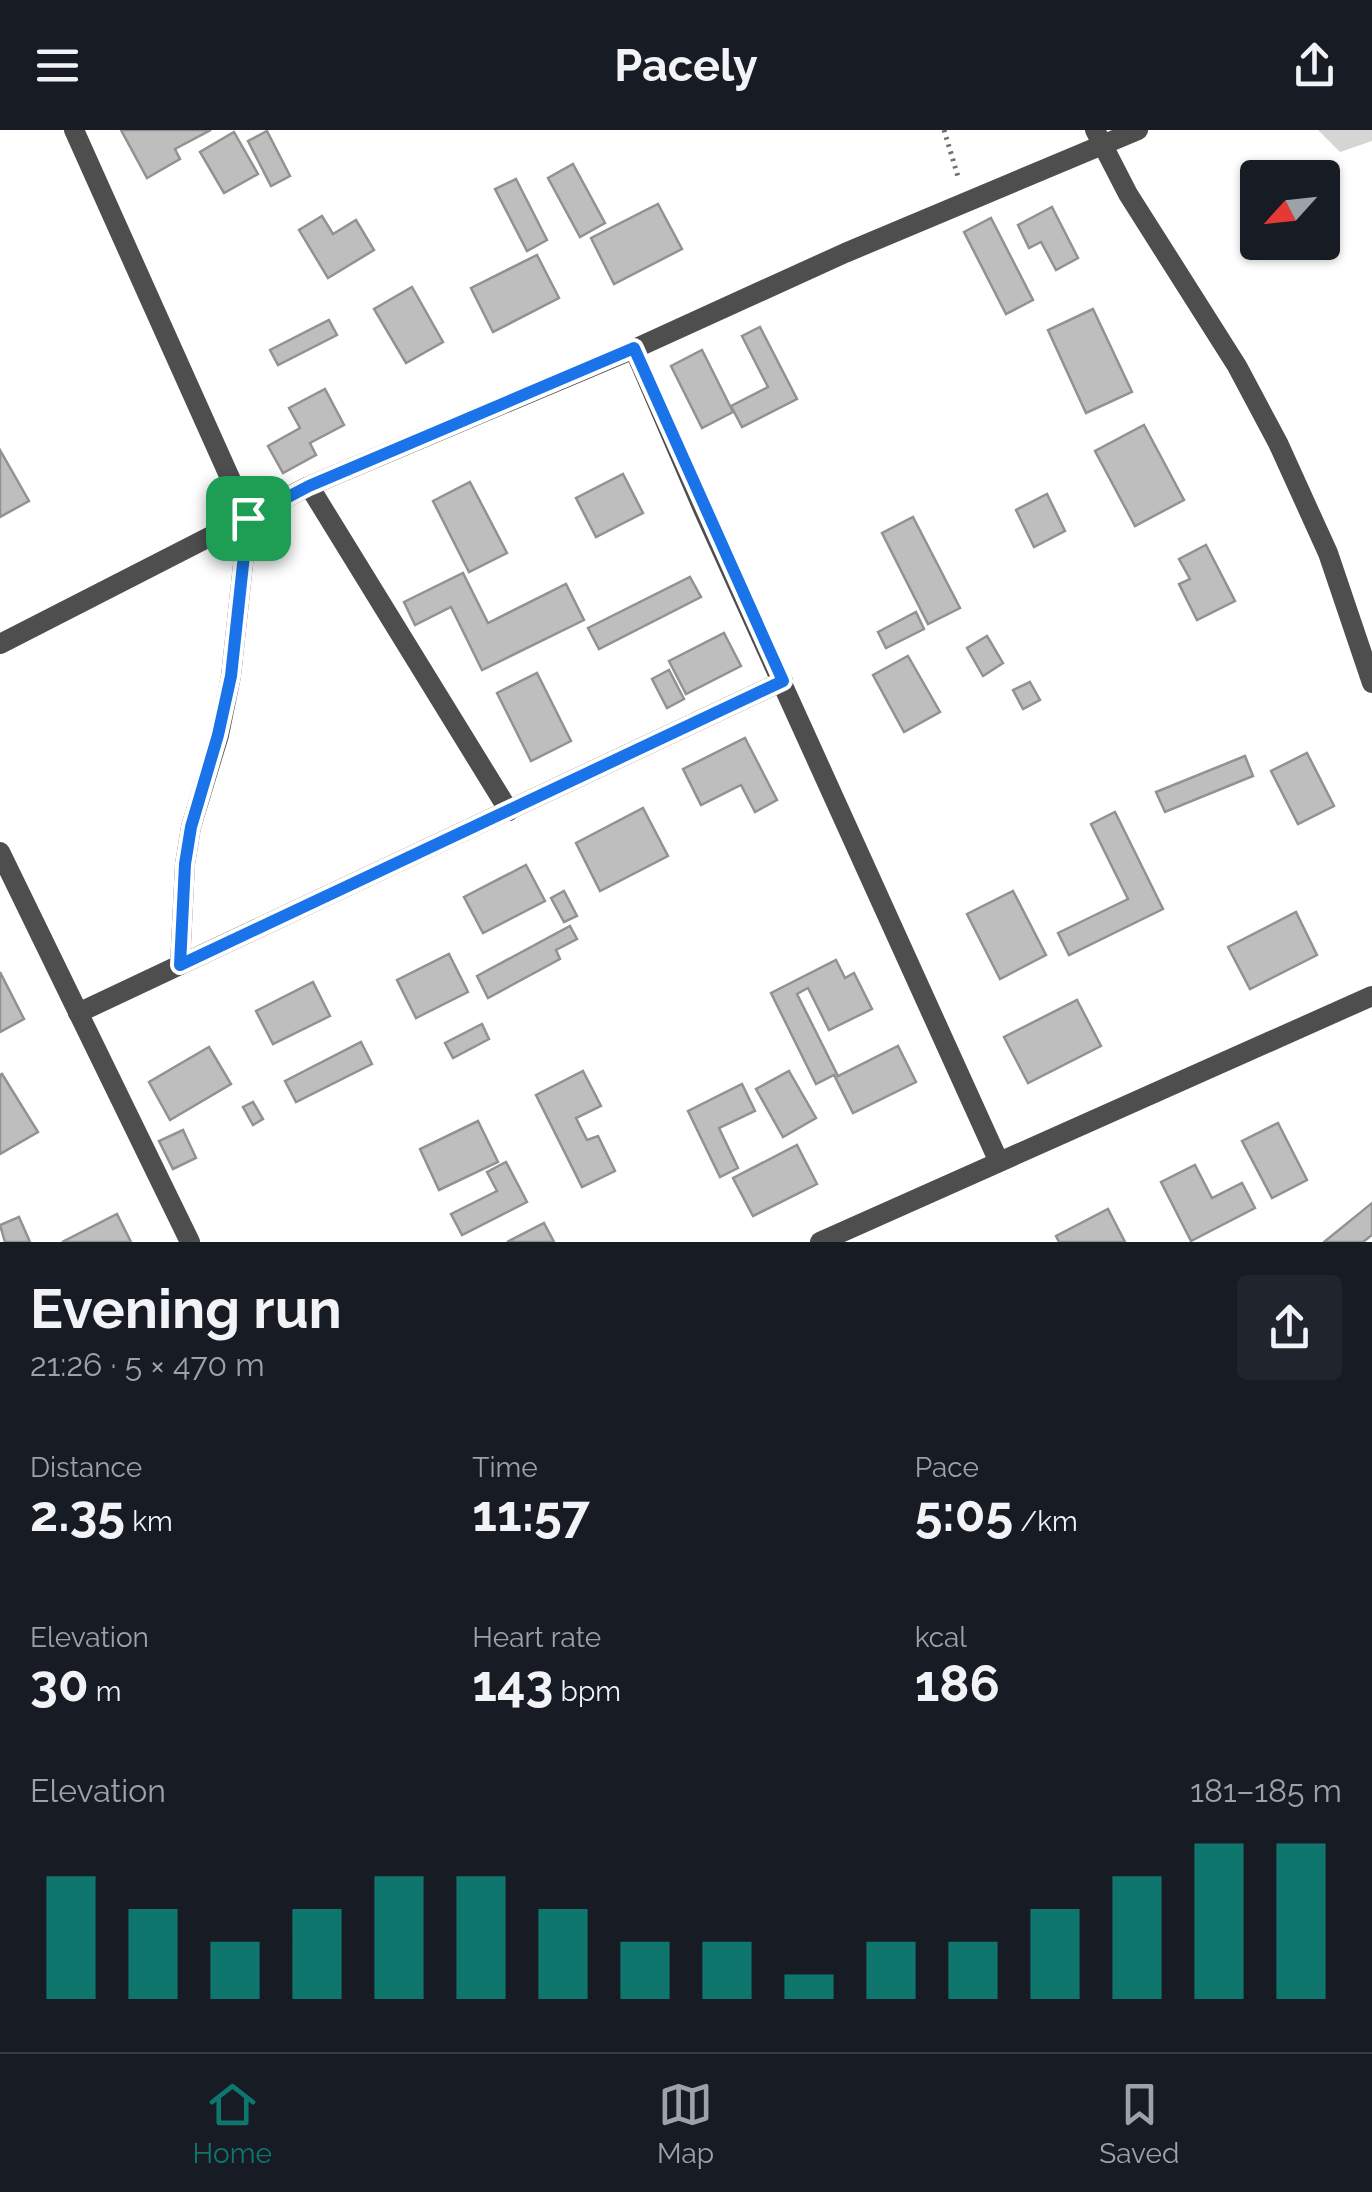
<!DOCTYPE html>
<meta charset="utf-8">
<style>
body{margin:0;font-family:Raleway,sans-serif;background:#20242c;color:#f1f3f6;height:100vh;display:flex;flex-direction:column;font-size:38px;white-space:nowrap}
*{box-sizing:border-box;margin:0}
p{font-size:32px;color:#9ea1a6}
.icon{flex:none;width:55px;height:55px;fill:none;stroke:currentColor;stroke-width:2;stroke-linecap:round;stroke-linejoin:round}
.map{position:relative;height:1112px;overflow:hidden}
.panel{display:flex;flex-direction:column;background:#171b24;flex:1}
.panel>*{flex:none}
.needle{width:65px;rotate:243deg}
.fabs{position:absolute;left:1240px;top:30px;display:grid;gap:20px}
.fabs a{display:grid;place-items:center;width:100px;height:100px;border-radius:10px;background:#171b24;box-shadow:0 2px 8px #0004;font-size:50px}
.pin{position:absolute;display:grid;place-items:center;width:85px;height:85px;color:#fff;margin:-42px;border-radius:20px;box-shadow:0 5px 15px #0006}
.round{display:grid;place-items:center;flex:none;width:105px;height:105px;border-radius:10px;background:#20242c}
.overview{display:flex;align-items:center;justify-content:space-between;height:170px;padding:0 30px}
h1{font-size:55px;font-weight:700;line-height:75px}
.figures{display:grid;grid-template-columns:repeat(3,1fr);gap:15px;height:170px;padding:10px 30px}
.figures div{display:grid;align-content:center}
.figures b{font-size:50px;font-weight:700}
.figures small{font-size:28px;font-weight:400}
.figures p{font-size:28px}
.chart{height:280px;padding:20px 30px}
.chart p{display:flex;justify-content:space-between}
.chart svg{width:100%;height:180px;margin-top:10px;stroke:#0f766e;stroke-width:6}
header{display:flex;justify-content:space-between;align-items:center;height:130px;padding:0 30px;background:#171b24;font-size:45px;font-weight:700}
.menu{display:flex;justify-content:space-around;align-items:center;height:140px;border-top:2px solid #363941;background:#171b24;font-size:28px;color:#9ea1a6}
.menu a{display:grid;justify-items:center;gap:5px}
.menu .on{color:#0f766e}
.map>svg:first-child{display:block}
.green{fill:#d5d5d5}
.building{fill:#bebebe;stroke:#929292;stroke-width:2.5}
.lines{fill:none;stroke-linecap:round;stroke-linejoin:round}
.path{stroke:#707070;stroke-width:5;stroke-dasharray:2.5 5;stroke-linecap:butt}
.minor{stroke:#4e4e4e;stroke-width:20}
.route-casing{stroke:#fff;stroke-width:20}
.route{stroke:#1a73e8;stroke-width:12}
</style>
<header><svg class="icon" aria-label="menu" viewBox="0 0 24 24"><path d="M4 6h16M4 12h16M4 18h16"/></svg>Pacely<svg class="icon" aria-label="share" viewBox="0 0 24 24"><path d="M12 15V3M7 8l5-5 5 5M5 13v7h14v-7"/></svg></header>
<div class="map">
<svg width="1372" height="1112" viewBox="0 0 1372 1112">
<rect width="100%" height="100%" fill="#fff"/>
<path class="green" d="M1318,0H1372V11L1340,22Z"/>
<g class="building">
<path d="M121,0H211L175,19L180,29L147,48Z"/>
<path d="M267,1L290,46L271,56L248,11Z"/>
<path d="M234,2L258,44L224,63L200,22Z"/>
<path d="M573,34L605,93L580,107L548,48Z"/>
<path d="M516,49L547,110L527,121L495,59Z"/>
<path d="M658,74L682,119L614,154L591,108Z"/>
<path d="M1052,77L1078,128L1056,140L1041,112L1029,118L1018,95Z"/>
<path d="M322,86L333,104L356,90L374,120L328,148L299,100Z"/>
<path d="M991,88L1033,170L1006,184L964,102Z"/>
<path d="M537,125L559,168L493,202L471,158Z"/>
<path d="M412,157L443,212L406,233L374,179Z"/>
<path d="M1093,179L1132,262L1086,283L1048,200Z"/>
<path d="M329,190L337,205L278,235L270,220Z"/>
<path d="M760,197L797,269L742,297L731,276L768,257L742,206Z"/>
<path d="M702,220L733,282L702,298L671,236Z"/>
<path d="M325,259L344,295L310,313L316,325L283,343L268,316L300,298L289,278Z"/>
<path d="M1144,295L1184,370L1135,396L1095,321Z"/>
<path d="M0,320L29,371L0,387Z"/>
<path d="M623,344L643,383L596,407L576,368Z"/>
<path d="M470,352L507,423L469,442L433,371Z"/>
<path d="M1047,364L1065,401L1034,417L1016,380Z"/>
<path d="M913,387L960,478L928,494L882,403Z"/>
<path d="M1206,415L1235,471L1197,490L1179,454L1190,449L1179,429Z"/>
<path d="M463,443L488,493L566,454L584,490L482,540L451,477L415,495L404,472Z"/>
<path d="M690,447L701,467L599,519L588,498Z"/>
<path d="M916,482L924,499L886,518L878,502Z"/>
<path d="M724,503L741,536L686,564L669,531Z"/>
<path d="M987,506L1003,533L983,546L967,518Z"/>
<path d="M908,526L940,582L904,602L873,545Z"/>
<path d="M669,540L684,569L667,578L652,549Z"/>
<path d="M537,543L571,611L531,631L497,563Z"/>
<path d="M1030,552L1040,570L1023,579L1013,560Z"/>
<path d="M745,608L777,670L755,682L741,655L701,675L683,639Z"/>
<path d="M1307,623L1334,676L1298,694L1271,641Z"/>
<path d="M1245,626L1253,646L1165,682L1156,662Z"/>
<path d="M643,678L668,726L600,761L576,713Z"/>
<path d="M1115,682L1163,779L1069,825L1058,803L1128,769L1091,694Z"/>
<path d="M526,735L545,771L483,803L464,767Z"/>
<path d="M564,761L577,786L564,792L551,768Z"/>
<path d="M1013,761L1046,825L1000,849L967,784Z"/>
<path d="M1296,782L1317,825L1250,859L1228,817Z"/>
<path d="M570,796L577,809L556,820L560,829L488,868L477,846Z"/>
<path d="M449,824L468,862L416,888L397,850Z"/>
<path d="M836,830L845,848L854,843L872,879L829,900L808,858L797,864L838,946L898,916L916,952L853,983L834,945L816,954L771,863Z"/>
<path d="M0,842L24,889L0,902Z"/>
<path d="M313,852L330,886L273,914L256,881Z"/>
<path d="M1077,870L1101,916L1028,953L1004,907Z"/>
<path d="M482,894L489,909L453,928L445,913Z"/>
<path d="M361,912L372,934L296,972L285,951Z"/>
<path d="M209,917L231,954L170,990L149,952Z"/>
<path d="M583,941L601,976L576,988L587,1010L598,1006L615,1041L582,1057L536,965Z"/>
<path d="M789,941L816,988L783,1007L756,959Z"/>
<path d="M2,944L38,1002L0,1024V945Z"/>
<path d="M742,954L755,981L719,998L738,1038L720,1047L688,981Z"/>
<path d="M253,972L263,989L253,995L243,977Z"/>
<path d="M478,991L498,1032L439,1060L420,1019Z"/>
<path d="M1278,993L1307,1050L1272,1068L1242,1011Z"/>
<path d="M183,1000L196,1028L173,1039L159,1011Z"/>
<path d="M797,1015L817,1054L753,1086L733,1048Z"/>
<path d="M506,1032L527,1072L462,1105L451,1084L497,1061L487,1042Z"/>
<path d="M1195,1035L1212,1068L1242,1053L1255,1078L1191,1111L1161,1052Z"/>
<path d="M1372,1073V1105L1363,1112H1324Z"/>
<path d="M1108,1079L1125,1112H1059L1056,1106Z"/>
<path d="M117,1084L131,1112H62Z"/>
<path d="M19,1087L30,1112H5L0,1095Z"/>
<path d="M544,1093L554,1112H507Z"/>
</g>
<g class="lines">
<path class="path" d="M944,0L959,50"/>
<g class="minor">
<path d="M74,0L248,388L231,546L219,605L191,697L185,734L180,835"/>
<path d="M1095,0L1128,64L1237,236L1278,313L1328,423L1372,553"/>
<path d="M634,219L703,379L999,1032"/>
<path d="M309,356L509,681"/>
<path d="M0,514L309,356L634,219L845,123L1138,0"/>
<path d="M0,722L190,1112"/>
<path d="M78,883L783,551"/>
<path d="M820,1112L1372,866"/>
</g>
</g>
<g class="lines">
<g class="route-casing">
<path id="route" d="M634,218L783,551L180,835L185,734L191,697L218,605L231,546L248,388L309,356Z"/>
</g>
<use href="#route" class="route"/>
</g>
</svg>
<div class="fabs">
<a><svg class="needle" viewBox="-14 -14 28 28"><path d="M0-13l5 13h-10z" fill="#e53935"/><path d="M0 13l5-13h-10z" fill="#9ea1a6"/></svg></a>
</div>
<div class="pin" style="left:248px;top:388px;background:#1e9e55"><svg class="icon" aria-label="arrive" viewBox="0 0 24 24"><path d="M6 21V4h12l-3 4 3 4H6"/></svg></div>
</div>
<section class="panel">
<div class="overview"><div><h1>Evening run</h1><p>21:26 · 5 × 470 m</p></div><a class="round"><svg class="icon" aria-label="share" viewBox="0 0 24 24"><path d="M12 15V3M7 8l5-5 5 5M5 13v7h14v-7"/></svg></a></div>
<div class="figures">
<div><p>Distance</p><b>2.35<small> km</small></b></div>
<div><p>Time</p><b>11:57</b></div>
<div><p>Pace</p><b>5:05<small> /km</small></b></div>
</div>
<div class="figures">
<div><p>Elevation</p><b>30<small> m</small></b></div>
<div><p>Heart rate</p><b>143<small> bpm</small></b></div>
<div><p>kcal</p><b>186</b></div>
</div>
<div class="chart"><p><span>Elevation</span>181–185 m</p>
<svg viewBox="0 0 160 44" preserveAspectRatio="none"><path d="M5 44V14M15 44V22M25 44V30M35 44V22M45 44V14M55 44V14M65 44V22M75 44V30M85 44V30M95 44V38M105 44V30M115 44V30M125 44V22M135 44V14M145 44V6M155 44V6"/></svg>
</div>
</section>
<nav class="menu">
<a class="on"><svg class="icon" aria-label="home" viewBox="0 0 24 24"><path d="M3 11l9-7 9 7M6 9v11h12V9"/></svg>Home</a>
<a><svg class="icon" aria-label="map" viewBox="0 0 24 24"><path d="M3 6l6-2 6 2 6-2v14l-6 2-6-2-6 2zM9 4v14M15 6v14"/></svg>Map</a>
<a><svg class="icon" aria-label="saved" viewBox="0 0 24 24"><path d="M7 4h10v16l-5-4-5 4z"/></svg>Saved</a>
</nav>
